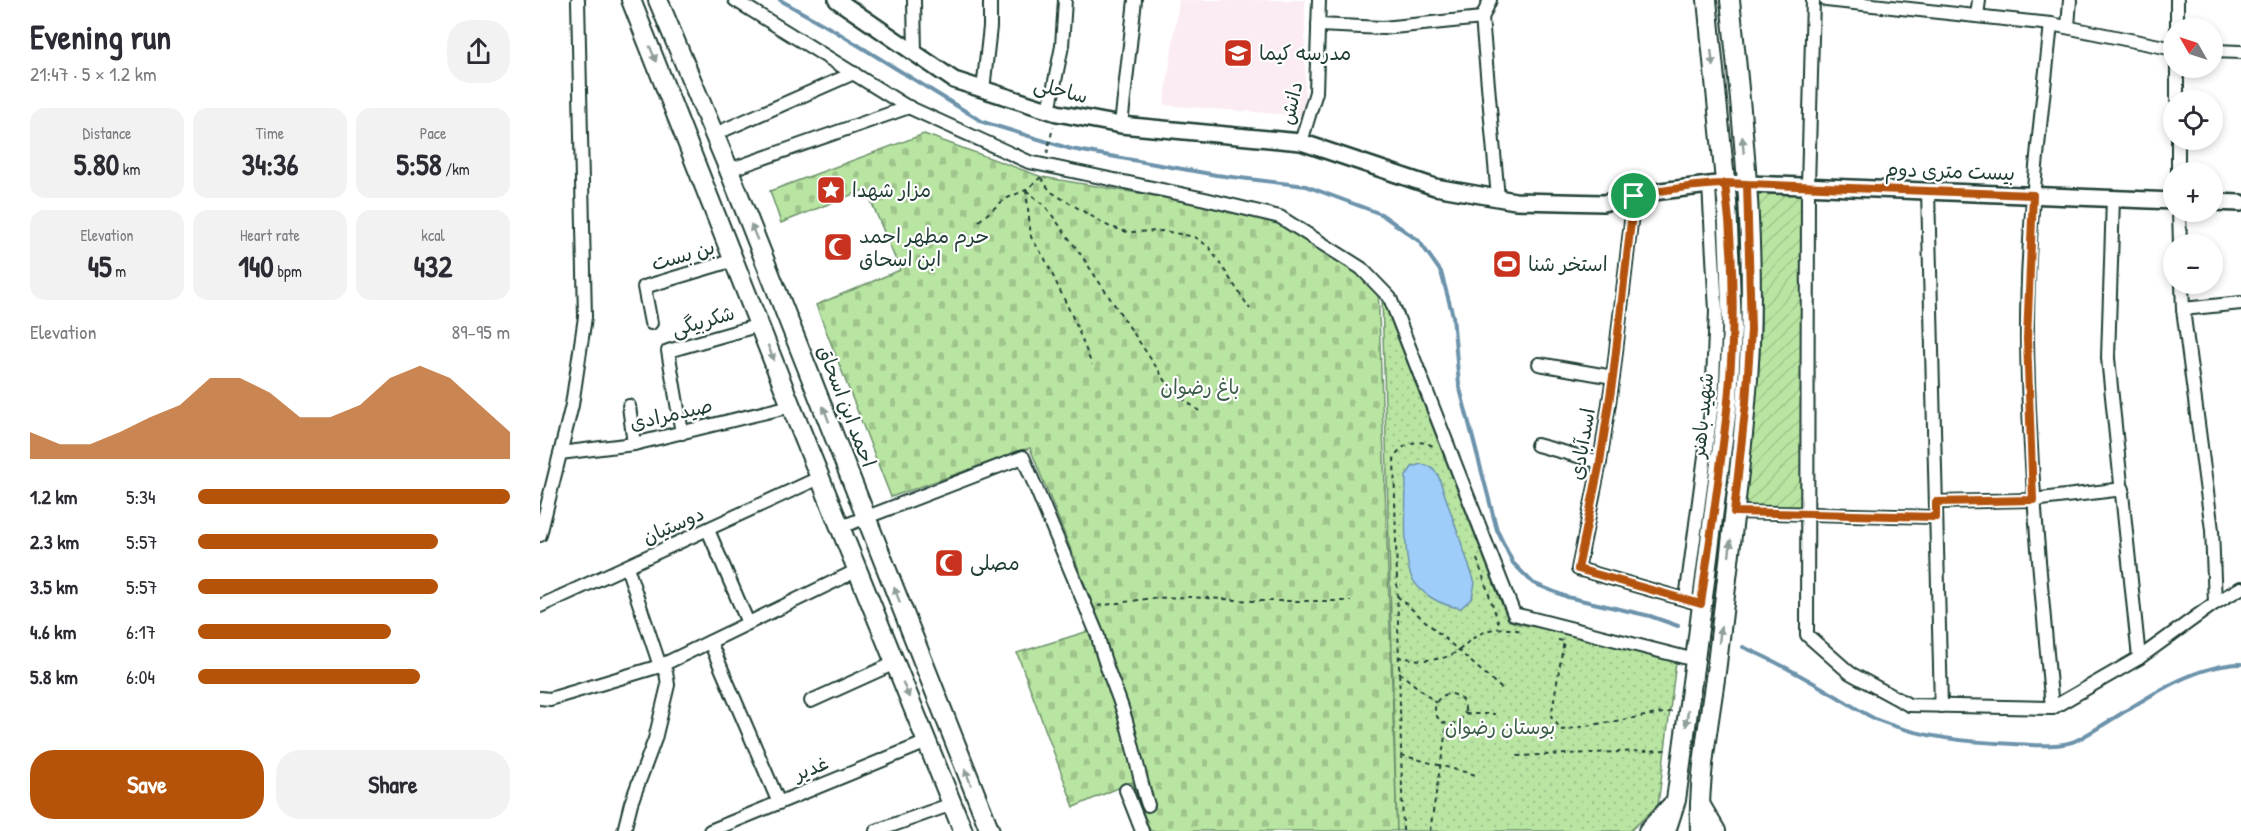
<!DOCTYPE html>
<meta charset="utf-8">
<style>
body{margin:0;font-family:"Patrick Hand","Playpen Sans Arabic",sans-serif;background:#f2f2f3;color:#2b2b33;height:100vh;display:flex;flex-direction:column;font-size:22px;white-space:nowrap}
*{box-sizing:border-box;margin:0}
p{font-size:20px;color:#7c7c81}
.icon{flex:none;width:33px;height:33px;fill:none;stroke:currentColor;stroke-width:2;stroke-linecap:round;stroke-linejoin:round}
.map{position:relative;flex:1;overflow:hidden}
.sheet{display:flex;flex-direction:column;background:#fff;width:540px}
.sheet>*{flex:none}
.needle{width:39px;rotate:309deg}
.buttons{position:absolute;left:1623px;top:18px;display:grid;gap:12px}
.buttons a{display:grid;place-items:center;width:60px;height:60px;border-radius:50%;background:#fff;box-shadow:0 3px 9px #0003;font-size:30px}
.pin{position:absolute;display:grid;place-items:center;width:51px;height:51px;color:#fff;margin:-26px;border:3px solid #fff;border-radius:50%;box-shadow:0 2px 6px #0007}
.round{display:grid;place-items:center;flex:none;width:63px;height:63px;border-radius:24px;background:#f2f2f3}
.summary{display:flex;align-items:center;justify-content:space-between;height:102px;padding:0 30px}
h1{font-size:33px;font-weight:700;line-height:45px}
.stats{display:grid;grid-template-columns:repeat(3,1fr);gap:9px;height:102px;padding:6px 30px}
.stats div{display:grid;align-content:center;border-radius:15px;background:#f2f2f3;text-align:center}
.stats b{font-size:30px;font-weight:700}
.stats small{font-size:16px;font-weight:400}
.stats p{font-size:16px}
.chart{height:168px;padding:12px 30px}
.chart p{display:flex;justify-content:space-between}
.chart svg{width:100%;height:108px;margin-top:6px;fill:#b45309;opacity:.7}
.action{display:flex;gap:12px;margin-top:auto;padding:12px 30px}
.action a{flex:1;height:69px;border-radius:24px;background:#b45309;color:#fff;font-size:24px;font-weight:700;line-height:69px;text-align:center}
.action a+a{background:#f2f2f3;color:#2b2b33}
ul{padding:0 30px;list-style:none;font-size:20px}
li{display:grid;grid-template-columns:96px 72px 1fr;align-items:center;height:45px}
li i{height:15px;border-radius:8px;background:#b45309}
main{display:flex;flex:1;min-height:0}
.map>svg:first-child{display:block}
.built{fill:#fbecf3}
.cemetery{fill:url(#cemetery-stones);stroke:#6c916b;stroke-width:1.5}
.park{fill:url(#park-dots);stroke:#6c916b;stroke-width:1.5}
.garden{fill:url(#garden-furrows);stroke:#6c916b;stroke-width:1.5}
.water{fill:#9fcdfa;stroke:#6c93ab;stroke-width:1.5}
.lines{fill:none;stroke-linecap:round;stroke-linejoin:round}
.stream{stroke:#6c93ab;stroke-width:4}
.minor-casing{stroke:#1f3d34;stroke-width:16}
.tertiary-casing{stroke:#1f3d34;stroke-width:20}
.secondary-casing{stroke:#1f3d34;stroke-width:22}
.path{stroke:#1f3d34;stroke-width:2;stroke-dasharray:4.5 4.5;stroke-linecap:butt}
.minor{stroke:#fff;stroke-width:12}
.tertiary{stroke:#fff;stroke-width:15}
.secondary{stroke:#fff;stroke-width:18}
.oneway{fill:#8f9e9a}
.route-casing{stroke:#fff;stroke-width:12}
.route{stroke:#b45309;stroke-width:8}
.labels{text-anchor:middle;stroke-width:4.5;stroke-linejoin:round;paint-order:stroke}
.poi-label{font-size:20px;fill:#1f3d34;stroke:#fff;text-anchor:start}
.street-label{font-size:20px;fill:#1f3d34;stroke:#fff}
.park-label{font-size:20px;fill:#3e5f4a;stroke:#fff}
</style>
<main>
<section class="sheet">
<div class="summary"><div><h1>Evening run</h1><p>21:47 · 5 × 1.2 km</p></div><a class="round"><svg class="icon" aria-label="share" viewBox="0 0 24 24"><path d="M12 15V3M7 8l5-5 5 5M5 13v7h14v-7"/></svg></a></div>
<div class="stats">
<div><p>Distance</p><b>5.80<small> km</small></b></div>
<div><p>Time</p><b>34:36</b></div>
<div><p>Pace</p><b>5:58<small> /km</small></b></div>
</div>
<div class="stats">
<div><p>Elevation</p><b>45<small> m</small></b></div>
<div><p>Heart rate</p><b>140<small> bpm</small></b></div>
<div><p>kcal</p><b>432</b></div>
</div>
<div class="chart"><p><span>Elevation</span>89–95 m</p>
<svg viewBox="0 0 160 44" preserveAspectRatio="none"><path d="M0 44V33L10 38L20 38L30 33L40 27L50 22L60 11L70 11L80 17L90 27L100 27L110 22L120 11L130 6L140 11L150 22L160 33V44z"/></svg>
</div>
<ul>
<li><b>1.2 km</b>5:34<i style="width:100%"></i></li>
<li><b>2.3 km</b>5:57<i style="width:77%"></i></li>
<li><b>3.5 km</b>5:57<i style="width:77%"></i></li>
<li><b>4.6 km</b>6:17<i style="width:62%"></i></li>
<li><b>5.8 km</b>6:04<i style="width:71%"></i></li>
</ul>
<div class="action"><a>Save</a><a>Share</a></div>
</section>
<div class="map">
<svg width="1701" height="831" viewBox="0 0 1701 831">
<defs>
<pattern id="cemetery-stones" width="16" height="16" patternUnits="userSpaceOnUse" patternTransform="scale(1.5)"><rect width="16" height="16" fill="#b9e5a2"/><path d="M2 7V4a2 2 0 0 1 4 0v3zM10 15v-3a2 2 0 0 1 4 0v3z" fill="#9fc58c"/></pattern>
<pattern id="park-dots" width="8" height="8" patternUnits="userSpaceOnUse" patternTransform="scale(1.5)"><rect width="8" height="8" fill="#b9e5a2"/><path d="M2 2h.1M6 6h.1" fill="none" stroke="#9fc58c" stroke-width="1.8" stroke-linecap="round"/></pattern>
<pattern id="garden-furrows" width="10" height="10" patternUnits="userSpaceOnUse" patternTransform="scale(1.5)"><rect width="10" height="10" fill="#b9e5a2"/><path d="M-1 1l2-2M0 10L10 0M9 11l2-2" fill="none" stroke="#9fc58c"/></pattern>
</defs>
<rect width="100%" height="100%" fill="#fff"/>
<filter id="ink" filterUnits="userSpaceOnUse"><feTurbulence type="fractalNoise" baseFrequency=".0167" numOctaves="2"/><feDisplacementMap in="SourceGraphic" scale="12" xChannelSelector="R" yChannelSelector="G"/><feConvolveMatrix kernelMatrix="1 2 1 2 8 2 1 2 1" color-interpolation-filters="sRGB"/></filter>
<g filter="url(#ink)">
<path class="built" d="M639,0H765V116L624,105Z"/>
<path class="cemetery" d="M384,134L502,177L740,217L838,285L857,831H610L592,782L534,807L477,653L562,627L490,448L351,497L276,305L360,270L326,189L241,223L230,191Z"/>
<path class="park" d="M842,298L968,620L978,624L1096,644L1136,662L1118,805L1090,831H857Z"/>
<path class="garden" d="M1214,189L1269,191L1267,506L1201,507C1209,447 1220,386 1221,325C1222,280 1212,234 1214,189Z"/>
<path class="water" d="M881,464L891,467L898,475L935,583L932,598L921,608C902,606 879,594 871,576C863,556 866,500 866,476L872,467Z"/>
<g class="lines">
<g class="stream">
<path d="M240,0L295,31L443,122L531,149L676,175L766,186L841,214L879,241L901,272L913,316L919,385L957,530L973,563L993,583L1027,597L1110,616L1138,626"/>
<path d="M1203,647C1236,661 1266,678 1296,696C1310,704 1325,715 1340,721C1383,738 1428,742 1474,744C1491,745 1522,748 1537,740C1588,713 1643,665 1701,664"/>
</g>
<g class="minor-casing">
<g id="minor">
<path d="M195,0L366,106L489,162L665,199L740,217L821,268L850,298L974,614L1155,660"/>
<path d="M374,0L375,53"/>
<path d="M950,0L942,18L958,198"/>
<path d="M1273,0L1268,186L1267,635L1310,673L1369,705L1512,708L1599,658L1675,603L1701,588"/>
<path d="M1286,0L1511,24L1634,49"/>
<path d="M1437,16L1439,0"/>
<path d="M1511,24C1500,129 1486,235 1487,341C1489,464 1501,586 1512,708"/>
<path d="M778,25L843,28L942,18"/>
<path d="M1528,27L1530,0"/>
<path d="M1637,28V0"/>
<path d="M1672,51L1701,52"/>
<path d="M1637,68V100"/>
<path d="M443,90L450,27V0"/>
<path d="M509,111L522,46L525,0"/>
<path d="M581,125L595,0"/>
<path d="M175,134L314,73"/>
<path d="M1638,140V172"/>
<path d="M761,142L776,92L779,0"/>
<path d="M189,170L369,107"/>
<path d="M1388,191L1401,706"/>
<path d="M1094,196L1073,377L1060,462L1038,569L1161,604"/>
<path d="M1573,198L1568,358L1599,658"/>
<path d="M1639,212L1640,244"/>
<path d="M1642,284L1643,309L1672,530L1675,603"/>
<path d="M1643,309L1701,303"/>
<path d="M111,323L104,287L194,260"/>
<path d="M999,364L1073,377"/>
<path d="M89,406L94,444"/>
<path d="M142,433L128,351L220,325"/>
<path d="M997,445L1060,462"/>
<path d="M20,453L94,444L251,406"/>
<path d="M1396,502L1493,500L1583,489"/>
<path d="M1194,512L1396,517"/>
<path d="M301,527L483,457L558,636C563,663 575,685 583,711C593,742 598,774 608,805"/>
<path d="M168,530L208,623"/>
<path d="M0,535L32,405L45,317L38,0"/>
<path d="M87,567L120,666L318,570"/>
<path d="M1146,599L1172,403L1176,311L1169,185"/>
<path d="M0,606L281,477"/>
<path d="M170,642L239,803"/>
<path d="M0,698L10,699L120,666L126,672L128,685L115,739L91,803L84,831"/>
<path d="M271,701L355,663"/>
<path d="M586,790L602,831"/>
<path d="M170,831L387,742"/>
<path d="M336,831L412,804"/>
</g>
</g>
<g class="tertiary-casing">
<g id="tertiary">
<path d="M297,0L414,80L517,113L581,125L761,142L895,187L975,201L1063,203L1121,191L1185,183L1634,201"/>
<path d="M1672,202L1701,203"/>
</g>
</g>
<g class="secondary-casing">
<g id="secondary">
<path d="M91,0L251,406L423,831"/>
<path d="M118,0L187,165L450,831"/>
<path d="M1160,804L1176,831"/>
<path d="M1108,831L1131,806"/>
<path d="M1126,831L1136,800L1155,660L1188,400L1192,329L1187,201L1167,0"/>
<path d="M1160,831C1158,775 1170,719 1177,664C1187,577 1198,490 1206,403C1219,269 1204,133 1190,0"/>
</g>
</g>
<g class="path">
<path d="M507,154L513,127"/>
<path d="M501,178L511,192L568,226L587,232L624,231L655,237L669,247L710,309"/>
<path d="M486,190L506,207L539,252L631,389L659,411"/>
<path d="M486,190L491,237L505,259L535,322L552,365"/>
<path d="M439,221L465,199L486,190L501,177"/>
<path d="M937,559L960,627"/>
<path d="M857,596L963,690"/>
<path d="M558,606L612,598L650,597L714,601H811"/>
<path d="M1018,640L1024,641L1011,717L1022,730L1134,711"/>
<path d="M858,657C877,660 897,663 915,653C920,650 925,645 929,641C949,626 960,627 983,631"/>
<path d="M859,672L896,703"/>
<circle cx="910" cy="709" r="15"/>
<path d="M925,714H955"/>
<path d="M861,755L936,775"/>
<path d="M977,756L1127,750"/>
<path d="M863,831L854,457C864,443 877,438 893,446"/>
<path d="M890,831L907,724"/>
</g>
<use href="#minor" class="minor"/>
<use href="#tertiary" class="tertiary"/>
<use href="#secondary" class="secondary"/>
</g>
<defs><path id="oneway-solid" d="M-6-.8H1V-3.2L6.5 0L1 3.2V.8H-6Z" transform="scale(1.5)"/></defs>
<g class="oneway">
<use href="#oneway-solid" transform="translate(113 54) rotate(68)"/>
<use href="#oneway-solid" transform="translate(1172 58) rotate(84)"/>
<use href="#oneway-solid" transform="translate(1203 145) rotate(-95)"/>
<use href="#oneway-solid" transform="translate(214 232) rotate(-112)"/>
<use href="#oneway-solid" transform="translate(231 353) rotate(69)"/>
<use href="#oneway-solid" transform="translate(286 414) rotate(-111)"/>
<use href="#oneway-solid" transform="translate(1190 548) rotate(-84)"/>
<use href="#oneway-solid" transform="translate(357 595) rotate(-111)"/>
<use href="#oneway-solid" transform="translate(1180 635) rotate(-83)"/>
<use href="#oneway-solid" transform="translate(366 690) rotate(68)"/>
<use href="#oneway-solid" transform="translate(1147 718) rotate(97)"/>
<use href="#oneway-solid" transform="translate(428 777) rotate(-111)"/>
</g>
</g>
<g class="lines" filter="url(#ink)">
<g class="route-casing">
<path id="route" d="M1094,196L1073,377L1060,462L1038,569L1161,604C1170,537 1181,469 1188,401C1195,330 1194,254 1185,183L1207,184L1493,195L1487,339L1493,500L1396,502V517L1194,512L1206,402L1211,330L1207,184C1169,182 1131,189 1094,196"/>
</g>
<use href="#route" class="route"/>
</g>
<defs>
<g id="school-square" transform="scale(1.5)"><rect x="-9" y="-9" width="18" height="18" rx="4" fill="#c8321e" stroke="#fff"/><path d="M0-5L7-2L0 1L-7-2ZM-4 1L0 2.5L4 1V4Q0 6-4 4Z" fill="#fff"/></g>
<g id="sight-square" transform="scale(1.5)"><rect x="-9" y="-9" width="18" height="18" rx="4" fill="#c8321e" stroke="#fff"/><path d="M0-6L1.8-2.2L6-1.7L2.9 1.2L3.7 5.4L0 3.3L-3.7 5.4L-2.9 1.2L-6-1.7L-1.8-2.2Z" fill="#fff"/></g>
<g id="mosque-square" transform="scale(1.5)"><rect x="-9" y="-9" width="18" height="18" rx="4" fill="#c8321e" stroke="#fff"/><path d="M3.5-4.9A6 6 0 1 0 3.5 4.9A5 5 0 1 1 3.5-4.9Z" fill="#fff"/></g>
<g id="stadium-square" transform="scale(1.5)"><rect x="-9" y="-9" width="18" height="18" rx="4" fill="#c8321e" stroke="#fff"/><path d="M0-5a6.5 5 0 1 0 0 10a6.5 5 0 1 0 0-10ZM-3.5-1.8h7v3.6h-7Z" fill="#fff"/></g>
</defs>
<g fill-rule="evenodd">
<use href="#school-square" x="698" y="53"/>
<use href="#sight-square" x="291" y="190"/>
<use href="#mosque-square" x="298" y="247"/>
<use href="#stadium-square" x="967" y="264"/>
<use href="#mosque-square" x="409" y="563"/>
</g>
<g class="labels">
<g class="poi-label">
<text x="719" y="60">مدرسه کیما</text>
<text x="312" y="197">مزار شهدا</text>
<text x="319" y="243">حرم مطهر احمد<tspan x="319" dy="23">ابن اسحاق</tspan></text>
<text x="988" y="271">استخر شنا</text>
<text x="430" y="570">مصلی</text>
</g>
<g class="street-label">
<text transform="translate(521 90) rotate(14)" y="7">ساحلی</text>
<text transform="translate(751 103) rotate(-77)" y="7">دانش</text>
<text transform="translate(1410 171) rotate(2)" y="7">بیست متری دوم</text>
<text transform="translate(143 255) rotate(-16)" y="7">بن بست</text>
<text transform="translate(163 321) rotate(-16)" y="7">شکربیگی</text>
<text transform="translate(307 406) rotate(69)" y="7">احمد ابن اسحاق</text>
<text transform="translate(131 414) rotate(-13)" y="7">صیدمرادی</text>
<text transform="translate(1162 415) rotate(-84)" y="7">شهید باهنر</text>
<text transform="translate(1042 444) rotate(-80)" y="7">اسدآبادی</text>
<text transform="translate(133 525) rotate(-24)" y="7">دوستیان</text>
<text transform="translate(271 768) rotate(-22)" y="7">غدیر</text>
</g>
<g class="park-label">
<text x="660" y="394">باغ رضوان</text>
<text x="960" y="734">بوستان رضوان</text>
</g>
</g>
</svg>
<div class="buttons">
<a><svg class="needle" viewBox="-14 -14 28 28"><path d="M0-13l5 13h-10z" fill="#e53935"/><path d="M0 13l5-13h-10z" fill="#7c7c81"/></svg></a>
<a><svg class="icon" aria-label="locate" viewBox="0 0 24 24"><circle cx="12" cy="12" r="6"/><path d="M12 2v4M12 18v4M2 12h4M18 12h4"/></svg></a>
<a>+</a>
<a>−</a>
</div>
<div class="pin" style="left:1094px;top:196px;background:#1e9e55"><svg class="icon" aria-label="arrive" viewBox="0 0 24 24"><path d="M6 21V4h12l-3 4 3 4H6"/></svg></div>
</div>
</main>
